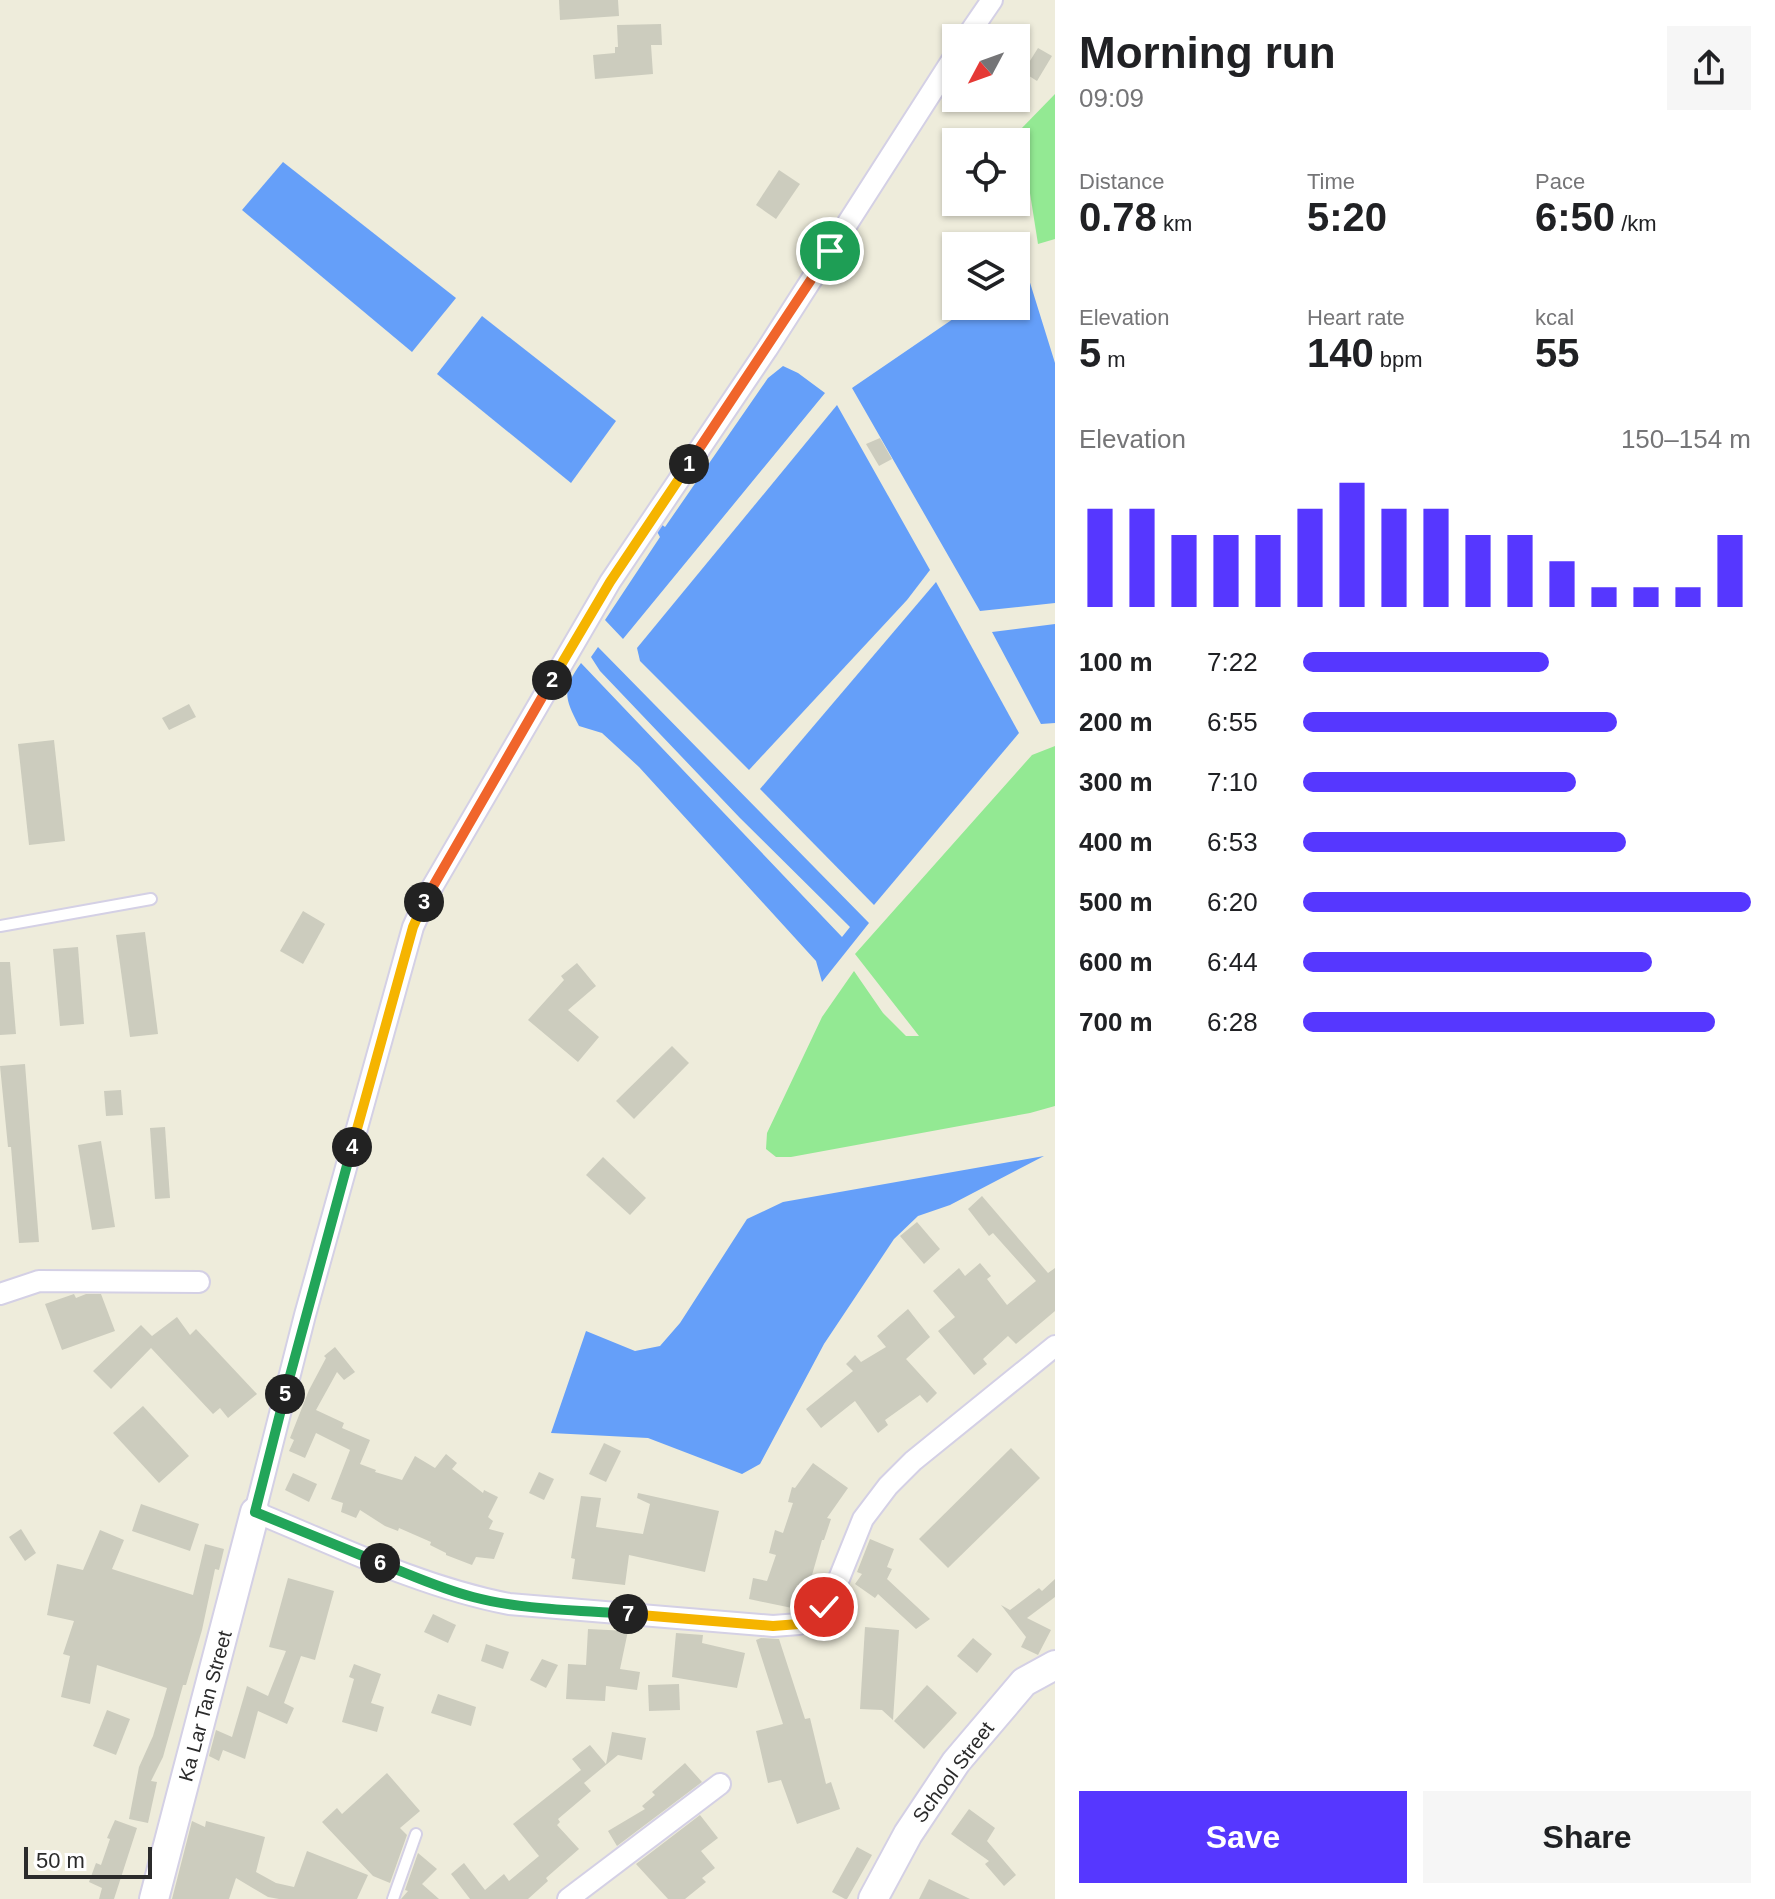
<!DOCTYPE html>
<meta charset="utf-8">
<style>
body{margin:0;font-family:Arial,sans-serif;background:#f6f6f6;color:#202124;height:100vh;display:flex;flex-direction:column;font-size:30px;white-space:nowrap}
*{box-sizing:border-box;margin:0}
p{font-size:26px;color:#757577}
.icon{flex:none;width:44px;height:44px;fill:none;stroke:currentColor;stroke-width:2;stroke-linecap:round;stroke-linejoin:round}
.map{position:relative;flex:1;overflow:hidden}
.drawer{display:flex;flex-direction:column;background:#fff;width:720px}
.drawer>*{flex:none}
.needle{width:52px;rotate:229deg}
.buttons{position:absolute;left:942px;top:24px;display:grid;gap:16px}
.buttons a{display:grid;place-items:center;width:88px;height:88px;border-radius:0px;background:#fff;box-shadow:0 2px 6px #0004;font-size:40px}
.scale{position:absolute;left:24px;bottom:20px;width:128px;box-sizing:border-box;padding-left:8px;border:4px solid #2b2b2b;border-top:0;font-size:22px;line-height:28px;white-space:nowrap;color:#2b2b2b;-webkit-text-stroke:6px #fff;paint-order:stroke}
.pin{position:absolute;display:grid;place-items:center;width:68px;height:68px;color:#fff;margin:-34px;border:4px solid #fff;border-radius:50%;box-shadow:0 2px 8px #0007}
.km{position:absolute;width:40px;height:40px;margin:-20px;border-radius:50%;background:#222;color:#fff;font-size:22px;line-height:40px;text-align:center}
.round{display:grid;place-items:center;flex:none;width:84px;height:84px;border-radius:0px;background:#f6f6f6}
.summary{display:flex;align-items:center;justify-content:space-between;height:136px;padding:0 24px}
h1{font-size:44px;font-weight:800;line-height:60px}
.stats{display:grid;grid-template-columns:repeat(3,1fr);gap:12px;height:136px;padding:8px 24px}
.stats div{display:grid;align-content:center}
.stats b{font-size:40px;font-weight:800}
.stats small{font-size:22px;font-weight:400}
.stats p{font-size:22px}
.chart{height:224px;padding:16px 24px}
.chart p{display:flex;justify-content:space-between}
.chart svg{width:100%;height:144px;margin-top:8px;stroke:#5637ff;stroke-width:6}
.button{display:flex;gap:16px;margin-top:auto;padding:16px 24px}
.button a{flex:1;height:92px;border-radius:0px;background:#5637ff;color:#fff;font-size:32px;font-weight:800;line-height:92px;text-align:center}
.button a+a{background:#f6f6f6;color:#202124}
ul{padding:0 24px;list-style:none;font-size:26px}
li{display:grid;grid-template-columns:128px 96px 1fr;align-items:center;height:60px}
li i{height:20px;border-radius:10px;background:#5637ff}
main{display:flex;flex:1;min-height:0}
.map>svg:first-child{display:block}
.green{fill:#93e993}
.water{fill:#659ff9}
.building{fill:#ccccbe}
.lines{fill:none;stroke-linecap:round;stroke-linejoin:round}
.lane-casing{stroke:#d4d0e5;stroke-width:14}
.street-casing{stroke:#d4d0e5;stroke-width:24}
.secondary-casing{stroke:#d4d0e5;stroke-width:32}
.lane{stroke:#fff;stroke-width:10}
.street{stroke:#fff;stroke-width:20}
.secondary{stroke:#fff;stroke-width:28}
.split-1-casing{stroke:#fff;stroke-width:16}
.split-2-casing{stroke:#fff;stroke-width:16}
.split-3-casing{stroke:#fff;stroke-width:16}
.split-4-casing{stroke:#fff;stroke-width:16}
.split-5-casing{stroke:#fff;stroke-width:16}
.split-6-casing{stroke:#fff;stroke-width:16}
.split-7-casing{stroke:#fff;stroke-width:16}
.split-8-casing{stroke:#fff;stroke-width:16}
.split-1{stroke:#f0652b;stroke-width:10}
.split-2{stroke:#f5b400;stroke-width:10}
.split-3{stroke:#f0652b;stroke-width:10}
.split-4{stroke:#f5b400;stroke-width:10}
.split-5{stroke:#22a559;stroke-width:10}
.split-6{stroke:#22a559;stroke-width:10}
.split-7{stroke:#22a559;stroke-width:10}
.split-8{stroke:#f5b400;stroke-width:10}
.labels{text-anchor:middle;stroke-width:7;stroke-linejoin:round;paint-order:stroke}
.street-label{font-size:20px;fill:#2b2b2b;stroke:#fff}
</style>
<main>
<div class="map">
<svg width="1055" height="1899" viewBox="0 0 1055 1899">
<rect width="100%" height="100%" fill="#eeecdb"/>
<g class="green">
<path d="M1055,94V239L1038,244L1020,130Z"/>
<path d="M1055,746V1106L1030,1113L791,1157H776L766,1149L767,1133L822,1017L854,971L883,1013L906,1036H919L855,954L1032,755Z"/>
</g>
<g class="water">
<path d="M283,162L456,298L412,352L242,210Z"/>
<path d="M1027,273L1055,363V603L980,611L852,388L972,306H1016V279Z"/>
<path d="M482,316L616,421L571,483L437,374Z"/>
<path d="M783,366L798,373L825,393L623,639L605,620L660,537L655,528L661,524L665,527L768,378Z"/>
<path d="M837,405L930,570L907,600L749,770L640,661L637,648Z"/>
<path d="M936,582L1019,733L874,905L760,789Z"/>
<path d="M1055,624V723L1041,724L992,632Z"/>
<path d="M598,647L869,923L822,982L816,961L639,767L602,733L579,726C564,697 562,690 581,663L842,937L850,927L740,818L600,671L591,657Z"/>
<path d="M1044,1156L950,1205L918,1216L894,1239L824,1344L760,1464L742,1474L648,1438L551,1433L586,1331L635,1351L660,1346L680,1323L747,1219L783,1202Z"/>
</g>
<g class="building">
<path d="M559,0H618L619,16L560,20Z"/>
<path d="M661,24L662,45H651L653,74L595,79L593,55L615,53V47H618L617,25Z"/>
<path d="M1038,48L1052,56L1037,81L1023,72Z"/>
<path d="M779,170L800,184L776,219L756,205Z"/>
<path d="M880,438L892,459L879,466L866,444Z"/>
<path d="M189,704L196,717L169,730L162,718Z"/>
<path d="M54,740L65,841L29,845L18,744Z"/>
<path d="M303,911L325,924L303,964L280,951Z"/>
<path d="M145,932L158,1034L130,1037L116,935Z"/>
<path d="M78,947L84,1024L60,1026L53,949Z"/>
<path d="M0,962H10L16,1034L0,1035Z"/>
<path d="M577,963L596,986L568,1010L599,1037L578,1062L528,1020L564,980L561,976Z"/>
<path d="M672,1046L689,1063L634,1119L616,1101Z"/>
<path d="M25,1064L39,1242L19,1243L11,1147H8L0,1066Z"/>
<path d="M121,1090L123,1115L106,1116L104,1091Z"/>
<path d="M165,1127L170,1198L155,1199L150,1128Z"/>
<path d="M101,1141L115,1227L92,1230L78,1145Z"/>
<path d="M603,1157L646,1198L630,1215L586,1175Z"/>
<path d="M982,1196L1048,1273L1055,1268V1311L1016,1344L1008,1336L983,1359L987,1364L974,1375L938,1331L955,1317L933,1291L959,1268L965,1276L980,1263L991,1276L987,1279L1007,1305L1036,1281L993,1233L989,1236L968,1209Z"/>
<path d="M917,1222L940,1249L924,1264L900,1236Z"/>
<path d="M74,1294L76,1298L86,1294H101L115,1331L62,1350L45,1304Z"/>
<path d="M908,1309L930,1337L906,1359L937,1393L927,1403L920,1395L885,1420L888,1425L878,1433L855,1401L821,1428L806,1409L853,1371L846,1364L855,1355L861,1362L886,1347L877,1336Z"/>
<path d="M177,1317L190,1335L196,1329L257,1394L228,1418L220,1408L213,1414L151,1348L111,1389L93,1371L141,1325L152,1336Z"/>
<path d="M335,1347L355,1372L344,1380L337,1372L316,1410L344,1423L342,1428L370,1440L360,1464L376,1470L375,1472L402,1480L415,1456L435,1468L446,1454L457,1463L452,1469L483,1493L484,1490L498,1497L488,1517L493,1521L489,1529L504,1533L494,1559L476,1557L472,1565L446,1555V1553L430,1545L431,1542L399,1528L398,1531L385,1526L360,1510L356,1518L341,1512L343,1503L331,1499L350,1450L316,1433L305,1458L289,1451L294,1440L290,1438L309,1390L326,1358L324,1356Z"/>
<path d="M143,1406L189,1456L159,1483L113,1433Z"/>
<path d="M604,1443L621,1451L606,1482L589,1474Z"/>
<path d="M1011,1448L1040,1478L948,1568L919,1539Z"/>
<path d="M813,1463L848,1488L827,1518L831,1519L824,1540H822L808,1589L797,1585L792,1608L749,1599L753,1578L767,1581L776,1555L769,1553L775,1530L783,1533L793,1503L788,1502L792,1487L795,1488Z"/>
<path d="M539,1472L554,1479L544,1500L529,1493Z"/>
<path d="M293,1473L317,1484L309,1502L285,1490Z"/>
<path d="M638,1493L719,1511L705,1572L629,1555L625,1585L572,1579L575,1559L571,1558L581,1496L601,1498L596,1527L643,1534L650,1504L637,1498Z"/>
<path d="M141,1504L199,1524L190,1551L132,1531Z"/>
<path d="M21,1529L36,1553L25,1561L9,1537Z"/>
<path d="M100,1530L124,1540L112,1569L193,1595L205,1544L224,1549L219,1570L215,1569L202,1630L186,1685H183L163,1757L151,1781L157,1782L148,1823L129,1819L139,1767L153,1736L167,1688L97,1665L90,1704L61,1697L70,1656L63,1654L74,1621L47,1615L57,1564L83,1570Z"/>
<path d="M870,1539L894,1549L887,1567L892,1569L887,1579L930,1619L916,1629L878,1594L875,1598L855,1584L862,1574L857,1572Z"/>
<path d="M288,1578L334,1591L315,1660L301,1656L284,1703L294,1708L287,1724L258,1711L245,1759L223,1750L219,1761L209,1756L216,1730L232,1737L247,1686L268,1696L286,1651L269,1647Z"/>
<path d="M1055,1579V1597L1027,1618L1051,1630L1038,1655L1021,1647L1026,1637L1001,1605L1010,1610L1039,1588L1042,1591Z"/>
<path d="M433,1614L456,1625L448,1643L424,1632Z"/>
<path d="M865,1627L899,1630L893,1720L882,1710L860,1709Z"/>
<path d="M588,1629L628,1631L620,1669L640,1672L637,1690L606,1686L605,1701L566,1699L568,1664L586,1665Z"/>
<path d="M676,1633L703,1635L702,1643L745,1653L737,1688L672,1677Z"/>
<path d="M761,1638L779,1639L805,1719L810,1718L826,1784L831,1782L840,1809L797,1824L781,1780L768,1783L756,1731L783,1724L756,1640Z"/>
<path d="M973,1638L992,1654L977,1673L957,1656Z"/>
<path d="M486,1644L509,1652L503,1669L481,1661Z"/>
<path d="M542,1659L558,1665L546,1688L530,1680Z"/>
<path d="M354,1664L381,1674L371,1703L384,1707L377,1732L342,1722L354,1679L349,1677Z"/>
<path d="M679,1684L680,1710L649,1711L648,1685Z"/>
<path d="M927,1685L957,1713L924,1749L894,1721Z"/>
<path d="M438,1694L476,1707L471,1726L431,1713Z"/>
<path d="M107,1710L130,1719L116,1755L93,1746Z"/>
<path d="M612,1732L646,1738L642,1760L618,1755L584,1783L591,1791L558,1819L560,1822L557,1825L579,1849L546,1878L548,1881L528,1899H470L451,1874L464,1863L485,1890L504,1874L509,1881L539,1856L513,1824L581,1770L572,1759L590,1745L606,1764Z"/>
<path d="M685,1763L702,1782L617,1846L608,1831L645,1809L642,1806L655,1795L652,1792Z"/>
<path d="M387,1773L420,1811L400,1828L407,1835L390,1883L373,1876L322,1822L337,1808L342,1814Z"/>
<path d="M969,1809L995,1828L987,1841L1016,1875L1004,1886L985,1864L989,1861L951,1834Z"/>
<path d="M700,1815L718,1838L701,1851L715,1868L702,1878L706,1882L685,1899H668L636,1864Z"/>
<path d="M115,1820L137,1828L114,1899H99L102,1888L89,1882L96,1863L101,1865L110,1839L107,1838Z"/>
<path d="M192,1821L205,1827L206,1821L265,1837L256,1872L276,1883L294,1887L307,1851L368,1875L357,1899H279L268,1897L236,1878L229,1899H172Z"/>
<path d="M857,1847L872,1855L847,1899H845L832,1892Z"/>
<path d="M418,1853L437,1869L422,1884L439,1899H401L408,1891L405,1890Z"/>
<path d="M929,1879L970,1899H919Z"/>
</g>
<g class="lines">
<g class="lane-casing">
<g id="lane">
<path d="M0,926L151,899"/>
<path d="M393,1899L416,1834"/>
</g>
</g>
<g class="street-casing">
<g id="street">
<path d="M966,38L992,0"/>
<path d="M956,54L767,349L610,582L427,896L413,927L305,1315L255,1512C338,1546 421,1587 509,1604L773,1626L799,1624L813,1617L824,1607L834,1591L863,1519L888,1486L913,1461L1055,1346"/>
<path d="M0,1294L39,1281L199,1282"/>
<path d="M568,1899L720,1784"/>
</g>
</g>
<g class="secondary-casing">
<g id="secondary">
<path d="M154,1899L255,1512"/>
<path d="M873,1899L908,1834L956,1762L1024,1682L1055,1665"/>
</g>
</g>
<use href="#lane" class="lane"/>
<use href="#street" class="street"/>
<use href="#secondary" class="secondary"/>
</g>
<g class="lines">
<g class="split-1-casing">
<path id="split-1" d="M689,464L830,251"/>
</g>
<g class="split-2-casing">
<path id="split-2" d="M552,680L610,582L689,464"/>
</g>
<g class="split-3-casing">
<path id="split-3" d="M424,902L552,680"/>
</g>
<g class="split-4-casing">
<path id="split-4" d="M352,1147L413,927L424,902"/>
</g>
<g class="split-5-casing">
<path id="split-5" d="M285,1394L352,1147"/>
</g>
<g class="split-6-casing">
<path id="split-6" d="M285,1394L255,1512L380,1563"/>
</g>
<g class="split-7-casing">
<path id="split-7" d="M380,1563C411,1575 441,1589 473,1597C523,1610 577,1610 628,1614"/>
</g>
<g class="split-8-casing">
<path id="split-8" d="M628,1614L773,1626L799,1624L824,1607"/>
</g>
<use href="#split-1" class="split-1"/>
<use href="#split-2" class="split-2"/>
<use href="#split-3" class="split-3"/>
<use href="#split-4" class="split-4"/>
<use href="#split-5" class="split-5"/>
<use href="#split-6" class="split-6"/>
<use href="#split-7" class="split-7"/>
<use href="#split-8" class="split-8"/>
</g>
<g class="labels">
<g class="street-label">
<text transform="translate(205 1706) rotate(-75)" y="7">Ka Lar Tan Street</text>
<text transform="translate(953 1772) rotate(-53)" y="7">School Street</text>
</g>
</g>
</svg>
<div class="buttons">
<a><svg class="needle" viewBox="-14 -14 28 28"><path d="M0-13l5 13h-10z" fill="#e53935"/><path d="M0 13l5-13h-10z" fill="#757577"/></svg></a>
<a><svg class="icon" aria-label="locate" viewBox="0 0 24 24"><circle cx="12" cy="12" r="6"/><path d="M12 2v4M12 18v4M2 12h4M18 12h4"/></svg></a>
<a><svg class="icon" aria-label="layers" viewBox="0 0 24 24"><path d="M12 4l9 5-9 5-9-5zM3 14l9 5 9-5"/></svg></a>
</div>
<div class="scale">50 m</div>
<div class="pin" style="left:830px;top:251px;background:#1e9e55"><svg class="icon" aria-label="arrive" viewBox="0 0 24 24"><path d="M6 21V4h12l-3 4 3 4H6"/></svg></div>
<div class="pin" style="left:824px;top:1607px;background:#d93025"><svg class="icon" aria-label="check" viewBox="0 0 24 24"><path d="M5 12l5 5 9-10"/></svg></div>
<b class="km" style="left:689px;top:464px">1</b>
<b class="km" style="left:552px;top:680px">2</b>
<b class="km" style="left:424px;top:902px">3</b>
<b class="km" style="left:352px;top:1147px">4</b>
<b class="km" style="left:285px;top:1394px">5</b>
<b class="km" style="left:380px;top:1563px">6</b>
<b class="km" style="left:628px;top:1614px">7</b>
</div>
<section class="drawer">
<div class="summary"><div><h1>Morning run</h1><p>09:09</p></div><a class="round"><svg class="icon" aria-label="share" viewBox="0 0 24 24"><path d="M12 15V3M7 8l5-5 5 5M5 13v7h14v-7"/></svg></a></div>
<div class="stats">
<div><p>Distance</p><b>0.78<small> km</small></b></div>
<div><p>Time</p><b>5:20</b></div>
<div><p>Pace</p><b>6:50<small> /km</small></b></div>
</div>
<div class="stats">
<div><p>Elevation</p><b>5<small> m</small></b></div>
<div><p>Heart rate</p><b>140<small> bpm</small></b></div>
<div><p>kcal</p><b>55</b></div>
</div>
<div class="chart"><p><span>Elevation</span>150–154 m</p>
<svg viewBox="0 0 160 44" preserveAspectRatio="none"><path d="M5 44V14M15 44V14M25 44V22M35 44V22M45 44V22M55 44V14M65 44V6M75 44V14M85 44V14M95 44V22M105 44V22M115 44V30M125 44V38M135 44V38M145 44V38M155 44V22"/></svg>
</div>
<ul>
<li><b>100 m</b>7:22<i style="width:55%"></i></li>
<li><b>200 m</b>6:55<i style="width:70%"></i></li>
<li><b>300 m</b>7:10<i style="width:61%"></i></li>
<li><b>400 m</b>6:53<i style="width:72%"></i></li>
<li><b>500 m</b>6:20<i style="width:100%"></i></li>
<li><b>600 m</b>6:44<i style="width:78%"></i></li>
<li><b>700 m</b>6:28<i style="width:92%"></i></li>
</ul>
<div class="button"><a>Save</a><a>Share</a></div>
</section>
</main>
